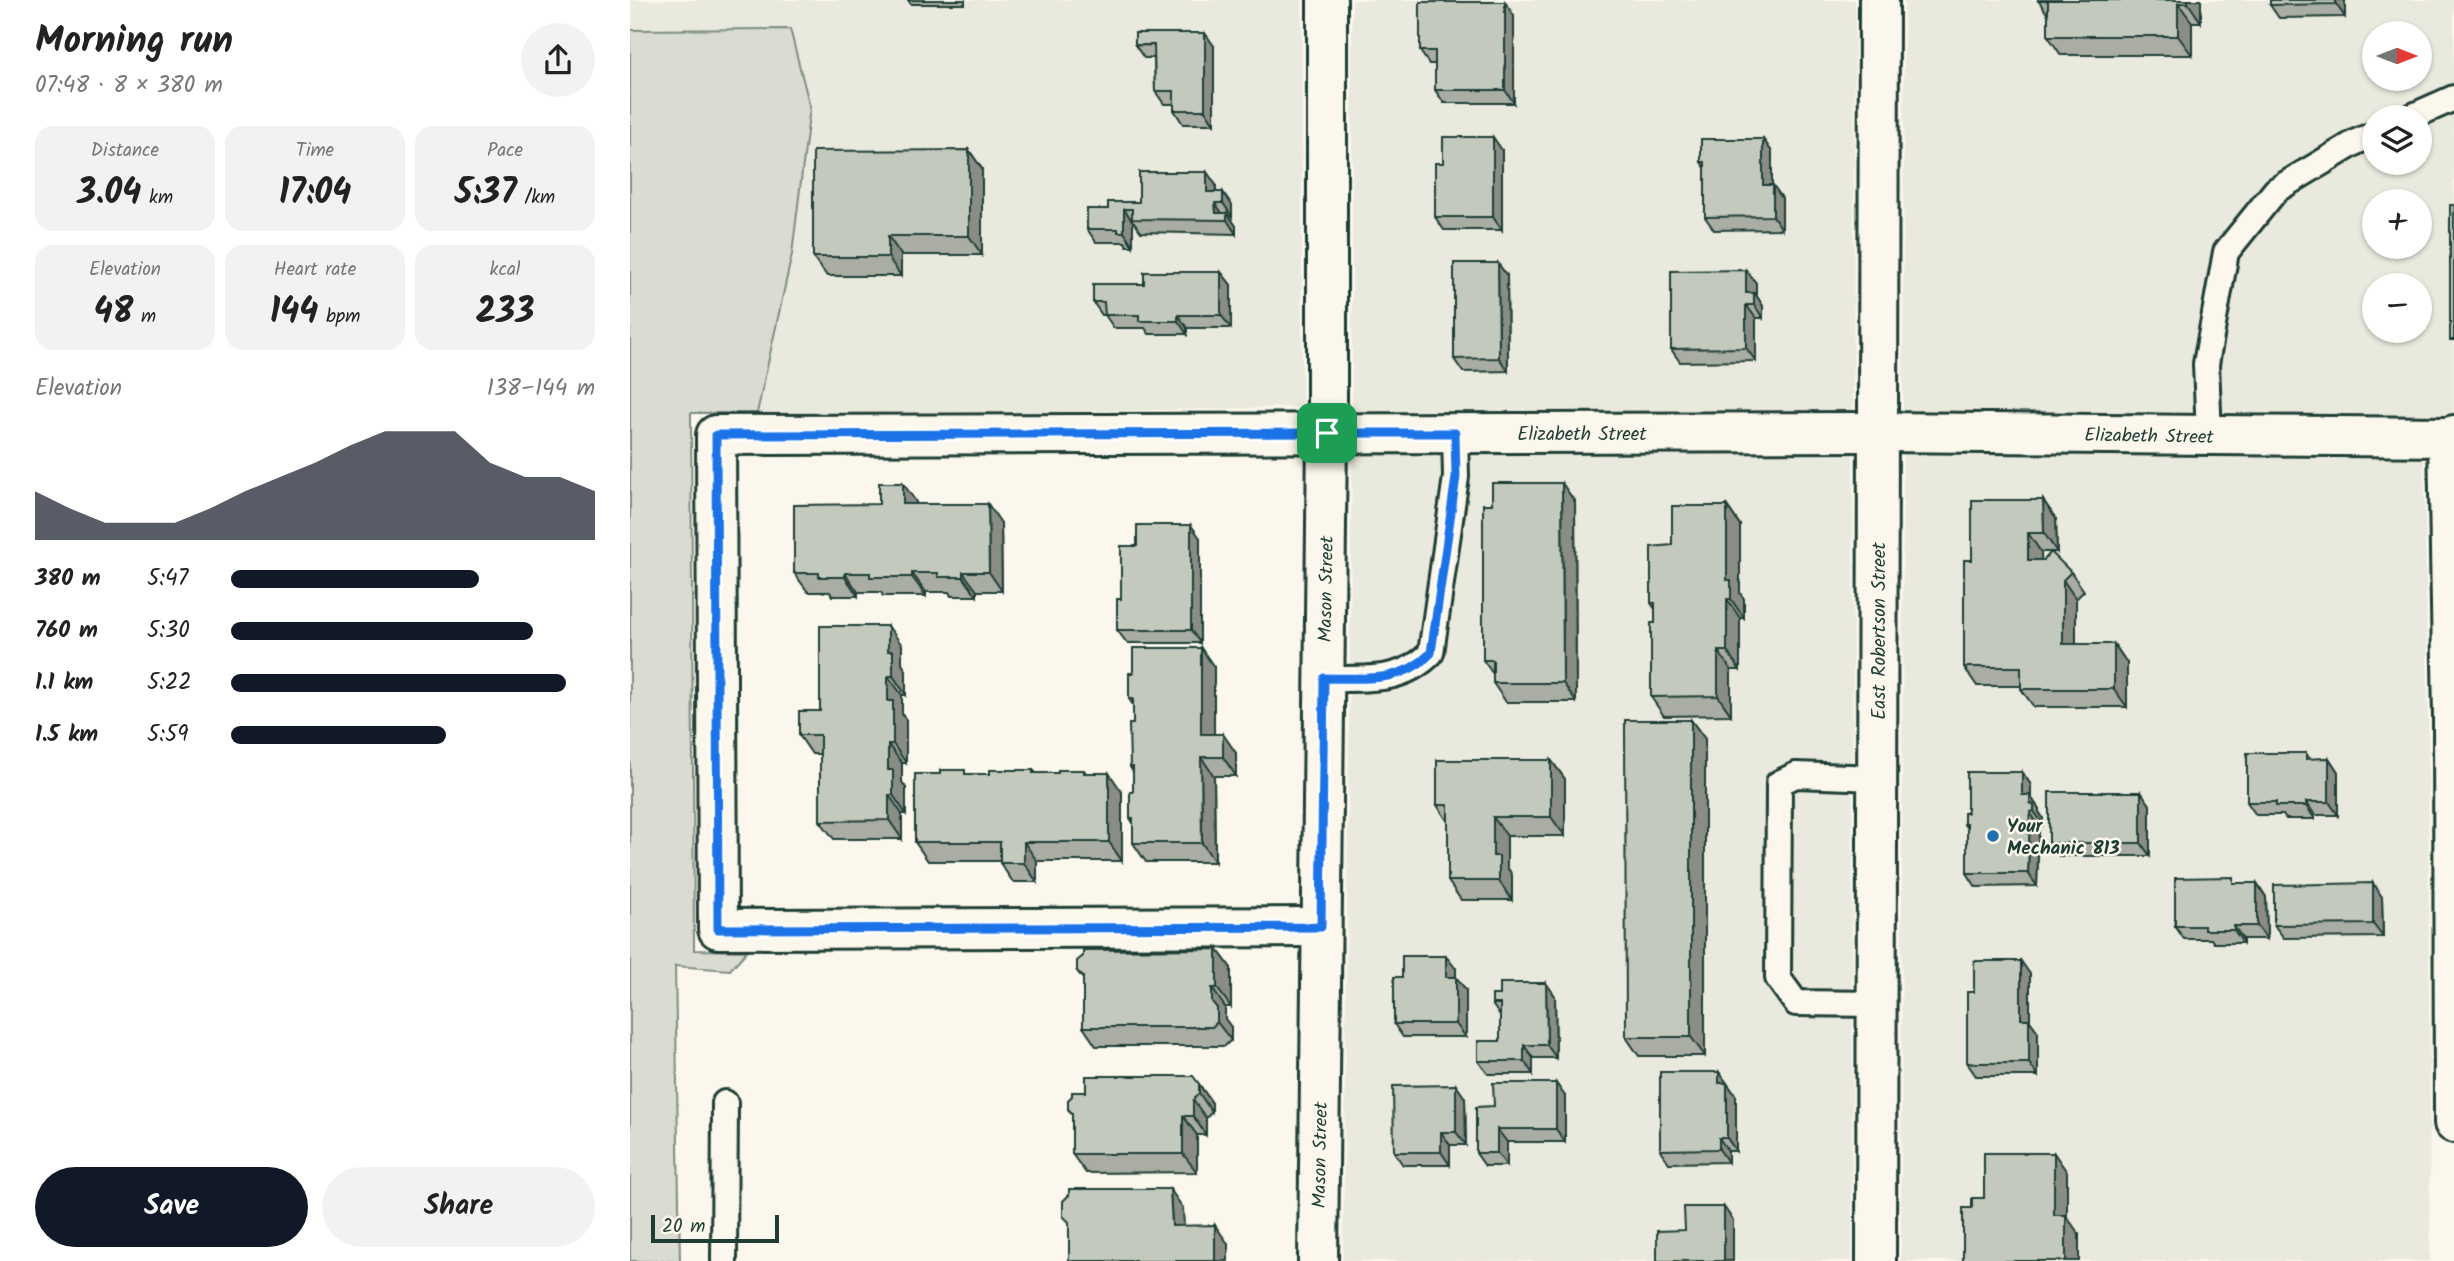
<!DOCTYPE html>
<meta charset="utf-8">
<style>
body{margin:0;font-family:Kalam,sans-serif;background:#f2f2f2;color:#222;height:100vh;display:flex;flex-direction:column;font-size:26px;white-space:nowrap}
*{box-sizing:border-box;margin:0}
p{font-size:23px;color:#767676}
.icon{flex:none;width:38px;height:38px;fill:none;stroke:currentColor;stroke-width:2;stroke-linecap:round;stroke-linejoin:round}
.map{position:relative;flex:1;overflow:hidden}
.drawer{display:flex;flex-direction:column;background:#fff;width:630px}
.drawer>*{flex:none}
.needle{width:46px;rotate:90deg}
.fabs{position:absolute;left:1732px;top:21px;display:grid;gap:14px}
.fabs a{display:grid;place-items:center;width:70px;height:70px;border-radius:50%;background:#fff;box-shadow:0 2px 5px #0004;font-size:35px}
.scale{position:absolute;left:21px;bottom:18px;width:128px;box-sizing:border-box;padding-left:7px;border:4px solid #1f3d34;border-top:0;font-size:19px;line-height:24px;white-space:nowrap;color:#1f3d34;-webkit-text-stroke:5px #fbf7ec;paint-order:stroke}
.pin{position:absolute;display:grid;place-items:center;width:60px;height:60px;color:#fff;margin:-30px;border-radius:14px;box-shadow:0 4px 10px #0006}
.round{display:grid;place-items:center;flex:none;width:74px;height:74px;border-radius:37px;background:#f2f2f2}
.head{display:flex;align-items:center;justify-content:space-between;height:119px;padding:0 35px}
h1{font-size:38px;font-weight:600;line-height:52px}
.metrics{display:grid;grid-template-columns:repeat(3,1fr);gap:10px;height:119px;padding:7px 35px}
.metrics div{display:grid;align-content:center;border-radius:18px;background:#f2f2f2;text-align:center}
.metrics b{font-size:35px;font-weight:600}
.metrics small{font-size:19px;font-weight:400}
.metrics p{font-size:19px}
.chart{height:196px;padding:14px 35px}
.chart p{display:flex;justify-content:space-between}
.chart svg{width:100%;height:126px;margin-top:7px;fill:#111827;opacity:.7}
.cta{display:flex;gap:14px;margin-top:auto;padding:14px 35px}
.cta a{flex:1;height:80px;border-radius:42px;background:#111827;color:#fff;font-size:28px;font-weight:600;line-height:80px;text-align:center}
.cta a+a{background:#f2f2f2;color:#222}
ul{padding:0 35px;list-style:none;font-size:23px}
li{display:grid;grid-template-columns:112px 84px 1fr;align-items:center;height:52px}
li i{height:18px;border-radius:9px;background:#111827}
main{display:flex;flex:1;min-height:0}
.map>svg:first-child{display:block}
.built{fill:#eae9de;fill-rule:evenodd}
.green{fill:#dbdcd1;stroke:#7d8c82;stroke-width:2}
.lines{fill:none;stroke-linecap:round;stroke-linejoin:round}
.lane-casing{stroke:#1f3d34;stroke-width:30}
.street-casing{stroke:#1f3d34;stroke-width:44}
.lane{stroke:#fbf7ec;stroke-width:24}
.street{stroke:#fbf7ec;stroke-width:38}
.wall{fill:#a9ada3;stroke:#1f3d34;stroke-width:2}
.shaded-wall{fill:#898d85;stroke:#1f3d34;stroke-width:2}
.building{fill:#c4c9be;stroke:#1f3d34;stroke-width:2}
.route-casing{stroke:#fff;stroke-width:14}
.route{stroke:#1a73e8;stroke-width:9}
.poi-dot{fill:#1f6fb2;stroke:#fbf7ec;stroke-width:2.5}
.labels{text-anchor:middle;stroke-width:5;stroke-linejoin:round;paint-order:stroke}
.street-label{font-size:19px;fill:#1f3d34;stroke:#fbf7ec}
.poi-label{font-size:19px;font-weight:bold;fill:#1f3d34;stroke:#fbf7ec;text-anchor:start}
</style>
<main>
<section class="drawer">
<div class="head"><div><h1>Morning run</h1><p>07:48 · 8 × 380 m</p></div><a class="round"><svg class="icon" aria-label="share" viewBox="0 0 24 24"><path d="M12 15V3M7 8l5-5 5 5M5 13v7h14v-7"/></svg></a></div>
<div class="metrics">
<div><p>Distance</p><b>3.04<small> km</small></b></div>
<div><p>Time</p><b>17:04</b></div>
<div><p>Pace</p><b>5:37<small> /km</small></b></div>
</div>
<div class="metrics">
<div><p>Elevation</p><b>48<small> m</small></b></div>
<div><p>Heart rate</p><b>144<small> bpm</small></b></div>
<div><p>kcal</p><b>233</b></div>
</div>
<div class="chart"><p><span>Elevation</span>138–144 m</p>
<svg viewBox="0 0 160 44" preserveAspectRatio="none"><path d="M0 44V27L10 33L20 38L30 38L40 38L50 33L60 27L70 22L80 17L90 11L100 6L110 6L120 6L130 17L140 22L150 22L160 27V44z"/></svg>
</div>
<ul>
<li><b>380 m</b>5:47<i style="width:68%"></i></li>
<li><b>760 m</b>5:30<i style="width:83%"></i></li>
<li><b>1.1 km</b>5:22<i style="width:92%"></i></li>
<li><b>1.5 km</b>5:59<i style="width:59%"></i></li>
</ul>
<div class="cta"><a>Save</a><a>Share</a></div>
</section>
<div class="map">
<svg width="1824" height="1261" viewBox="0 0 1824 1261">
<rect width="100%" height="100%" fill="#fbf7ec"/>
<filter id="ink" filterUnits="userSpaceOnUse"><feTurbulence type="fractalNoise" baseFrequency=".0143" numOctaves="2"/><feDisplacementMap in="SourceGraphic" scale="14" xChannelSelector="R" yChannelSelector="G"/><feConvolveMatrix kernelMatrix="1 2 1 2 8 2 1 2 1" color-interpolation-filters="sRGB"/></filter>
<g filter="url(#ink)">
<g class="built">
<path d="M0,0H672V407L430,412L127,413L162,254L180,107L160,29L0,30Z"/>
<path d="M722,0H1225L1223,410L722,411Z"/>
<path d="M1274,0H1824V412L1813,415L1273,410ZM1745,33H1790V79H1745ZM1745,117H1790V163H1745ZM1745,201H1790V247H1745ZM1745,285H1790V331H1745Z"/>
<path d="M1223,454L1222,1261H713L722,455Z"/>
<path d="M1273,454L1794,459L1798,717L1800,1261H1271Z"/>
</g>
<path class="green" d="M160,29L180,107L162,254L127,413H61L64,950L117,951L100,970L45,966L50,1261H0V30Z"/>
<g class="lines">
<g class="lane-casing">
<g id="lane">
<path d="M1781,117L1824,98"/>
<path d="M1579,435L1576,364L1596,252L1646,190L1726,142L1745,134"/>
<path d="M694,679C734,678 771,684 801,653L826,477L825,433"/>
<path d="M1247,1004L1166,1003L1148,978L1149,783L1166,775L1247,778"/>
<path d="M94,1261L95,1103"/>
</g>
</g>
<g class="street-casing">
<g id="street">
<path d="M1818,437L1823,717L1824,1123"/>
<path d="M691,927L88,929L86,435L1248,432L1818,437L1824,435"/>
<path d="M688,1261L697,433V0"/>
<path d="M1246,1261L1249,0"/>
</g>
</g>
<use href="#lane" class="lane"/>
<use href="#street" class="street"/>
</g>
<g class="wall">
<path d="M278,0H335V4H281Z"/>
<path d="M1408,0H1571V22H1562V55H1431L1418,36V15Z"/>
<path d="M1715,0V17L1649,18L1640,5Z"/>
<path d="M884,16V103H814L805,90V64H799L790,51Z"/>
<path d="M505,45L584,46V124H553L544,110V104H534L525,91L524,58H514Z"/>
<path d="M1133,139L1142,152V185L1152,198V229L1084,230L1075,217V168L1071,162Z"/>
<path d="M339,150L352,169V255H271V276H197L183,257Z"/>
<path d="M872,150V230H814L805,217L813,163Z"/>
<path d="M586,185V192L602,205V216H599L606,226V234L511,232L504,222H503V246H497L495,242H466L457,229L478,209Z"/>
<path d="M1116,270L1126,283V295L1133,306V318H1126V361L1050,362L1041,349Z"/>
<path d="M591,272L601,285V328H557V334H519L515,328H484L475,315H472L463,302L514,284Z"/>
<path d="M877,276L878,371L833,372L824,359Z"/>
<path d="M1413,500L1426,519L1427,552H1411V560L1441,572L1454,591L1446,599V644H1484L1497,663V707H1404L1391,689V686H1347L1334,667L1342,560Z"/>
<path d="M286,502V504L371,523L372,591H347V596H321L319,592H296V596H253L251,592H228V596H202L200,592H178L164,573L249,504Z"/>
<path d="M945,502L946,702H876L863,683V674L853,660Z"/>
<path d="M1097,506L1110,525V593L1114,599V618H1110V670H1101V715L1034,716L1021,697L1025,623V609L1021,603L1042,545Z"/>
<path d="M570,538V643H497L487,630L491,599L507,546Z"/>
<path d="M272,645V664L276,670V695H272V714L276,720V763H272V782L276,788V814H272V839H204L190,821V754H182L169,735L190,711Z"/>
<path d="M584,667V734L606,753V776H584L585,862H516L503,843V823L500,818L503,792V772L500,767L503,724V705L499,699Z"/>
<path d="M1061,720L1075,739V1056H1009L996,1037Z"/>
<path d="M1676,753L1680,759L1699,758L1708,772V815H1685V819H1656L1653,815H1626L1617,802Z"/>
<path d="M921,760L935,779V836H877V867L882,875V900H831L818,881V822L807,805Z"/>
<path d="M403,770L406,773H428L454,770L456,773L492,792V861H407V882H383L370,863V861H298L285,842L310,774H360Z"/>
<path d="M1392,772L1401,785V797L1409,809V812L1413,818V824L1409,826L1407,886L1346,887L1337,873V829L1334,824L1337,813Z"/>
<path d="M1511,792L1520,805V856H1429L1419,843Z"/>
<path d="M1608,883H1627L1636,897L1637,939H1613V943H1584L1581,939H1554L1545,926Z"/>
<path d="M1752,897L1753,937L1654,938L1644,925Z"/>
<path d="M587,949L601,968V1007H595V1019L601,1027V1040L595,1046H466L453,1027V979L447,971Z"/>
<path d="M826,969V977L836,990V1037H773L764,1024Z"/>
<path d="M1400,974V1021L1408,1032V1076H1346L1337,1063L1344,992Z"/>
<path d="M916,983L925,996L926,1058H903V1074H858L848,1061L870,1041V1016L862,1004L870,995Z"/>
<path d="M1089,1072L1106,1096V1151H1098V1162L1039,1163L1030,1150Z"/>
<path d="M569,1084L582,1103V1112L576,1118V1135H567V1172L456,1173L442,1154V1115L438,1109L456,1092Z"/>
<path d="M935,1096V1142H877V1166H855L846,1153L864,1106Z"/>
<path d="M835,1098L836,1145H820V1165H773L764,1152Z"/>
</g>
<g class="shaded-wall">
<path d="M1558,0H1571V22L1558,3Z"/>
<path d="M1706,0H1715V17L1706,4Z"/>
<path d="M875,2L884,16V103L875,90Z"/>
<path d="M1548,3L1562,22V55L1548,36Z"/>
<path d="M575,33L584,46V124L575,110Z"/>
<path d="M863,137L872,150V230L863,217Z"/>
<path d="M1133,139L1142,152V198L1133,185Z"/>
<path d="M339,150L352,169V255L339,236Z"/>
<path d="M577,172L586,185V203L577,192Z"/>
<path d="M1143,185L1152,198V229L1143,216Z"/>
<path d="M593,192L602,205V216L593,203Z"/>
<path d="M585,203L594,216L586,213Z"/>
<path d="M494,209L503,222V246L494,232Z"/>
<path d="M597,213L606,226V234L597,220Z"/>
<path d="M258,236L271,255V276L258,257Z"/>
<path d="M868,263L877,276L878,371L869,358Z"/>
<path d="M1116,270L1126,283V295L1133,306V318L1116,293Z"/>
<path d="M591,272L601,285V328L591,315Z"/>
<path d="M1116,305L1126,318V361L1116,348Z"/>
<path d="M548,315L557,328V334L548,321Z"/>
<path d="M273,483L286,502V523L273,504Z"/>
<path d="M932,483L945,502L946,702L933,683Z"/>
<path d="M1413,500L1426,519L1427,552L1414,533Z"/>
<path d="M358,504L371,523L372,591L359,572Z"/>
<path d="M1097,506L1110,525V593L1114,599V618L1101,599L1097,580Z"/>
<path d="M561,525L570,538V643L561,630Z"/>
<path d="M1398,533L1411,552L1412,579L1398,560Z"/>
<path d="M333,572L347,591V596L333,577Z"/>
<path d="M215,573L228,592V596L215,577Z"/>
<path d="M282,573L296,592V596L282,577Z"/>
<path d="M1433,580L1446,599V663L1433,644Z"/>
<path d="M1097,599L1110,618V670L1097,651Z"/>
<path d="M258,626L272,645V664L276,670V695L263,676L258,651Z"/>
<path d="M1484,644L1497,663V707L1484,689Z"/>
<path d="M571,648L584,667V753L571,734Z"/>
<path d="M1088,651L1101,670V715L1088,696Z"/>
<path d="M258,676L272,695V714L276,720V763L263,744L258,701Z"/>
<path d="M1061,720L1075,739V1056L1061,1037Z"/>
<path d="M593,734L606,753V776L593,757Z"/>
<path d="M258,744L272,763V782L276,788V814L263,795L258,770Z"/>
<path d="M571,757L584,776L585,862L572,843Z"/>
<path d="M1699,758L1708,772V815L1699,802Z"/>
<path d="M921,760L935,779V836L921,817Z"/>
<path d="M1392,772L1401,785V797L1409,809V812L1413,818V824L1392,795Z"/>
<path d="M479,773L492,792V861L479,842Z"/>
<path d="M1511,792L1520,805V856L1511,843Z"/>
<path d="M259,795L272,814V839L259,820Z"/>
<path d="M1676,802L1685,815V819L1676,806Z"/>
<path d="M1400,812L1409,826L1407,886L1398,873Z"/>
<path d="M863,817L877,836V867L882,875V900L869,881L863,856Z"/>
<path d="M394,842L407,861V882L394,863Z"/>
<path d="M1627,883L1636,897L1637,939L1627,926Z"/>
<path d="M1743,883L1752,897L1753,937L1743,924Z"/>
<path d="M1604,926L1613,939V943L1604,930Z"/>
<path d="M587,949L601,968V1007L587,988Z"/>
<path d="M816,956L826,969V990L816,977Z"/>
<path d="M1391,961L1400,974V1021L1408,1032V1076L1399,1063L1391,1019Z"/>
<path d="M826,977L836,990V1037L826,1024Z"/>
<path d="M916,983L925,996L926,1058L917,1045Z"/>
<path d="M582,988L595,1007V1019L601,1027V1040L587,1022L582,1002Z"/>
<path d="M894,1045L903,1058V1074L894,1061Z"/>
<path d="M1089,1072L1106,1096V1151L1097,1138L1089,1083Z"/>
<path d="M926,1083L935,1096V1142L926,1129Z"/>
<path d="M569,1084L582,1103V1112L569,1093Z"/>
<path d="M826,1085L835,1098L836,1145L826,1132Z"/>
<path d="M563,1100L576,1118V1135L563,1116Z"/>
<path d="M553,1116L567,1135V1172L553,1154Z"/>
<path d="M867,1129L877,1142V1166L867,1153Z"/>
<path d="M811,1132L820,1145V1165L811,1152Z"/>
<path d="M1089,1138L1098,1151V1162L1089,1149Z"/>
<path d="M1424,1153L1437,1172V1217L1449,1234V1261H1436L1424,1215Z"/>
<path d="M540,1189L553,1208L555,1245L542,1226Z"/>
<path d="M1094,1207L1103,1220V1261H1094Z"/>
<path d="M585,1225L598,1244V1261H585Z"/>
</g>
<g class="building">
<path d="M1408,0H1558V3H1548V36H1418V1H1408Z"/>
<path d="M1640,0H1706V4L1640,5Z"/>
<path d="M790,2H875V90H805V51H790Z"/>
<path d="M505,33H575V110H544V91H525L524,45H505Z"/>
<path d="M813,137H863V217H805V163H813Z"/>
<path d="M1071,139H1133V185H1143V216L1075,217V162H1071Z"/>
<path d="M339,150V236H258V257H183V151Z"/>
<path d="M509,172H577V192H593V203H585L586,213H597V220L502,219V209H494V232H488V229H457V209H478V202H509Z"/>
<rect x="1820" y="205" width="4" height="135"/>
<path d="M824,263H868L869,358L824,359Z"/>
<path d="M1116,270V293H1124V305H1116V348L1041,349V271Z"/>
<path d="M514,272H591V315H548V321H509V315H475L474,302H463V284H514Z"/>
<path d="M249,483H273V504H358L359,572H333V577H308V573H282V577H240V573H215V577H189V573H164V505L249,504Z"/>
<path d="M862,483H932L933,683H863V660H853V504H862Z"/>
<path d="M1342,500H1413L1414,533H1398V560H1414L1421,552L1441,572L1433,580V644H1484V689H1391V667H1334V560H1342Z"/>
<path d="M1042,506H1097V580H1101V599H1097V651H1088V696L1021,697V623H1025V603H1021V547L1042,545Z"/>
<path d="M507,525H561V630H487V599H491V546H507Z"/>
<path d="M190,626H258V651H263V676H258V701H263V744H258V770H263V795H259V820L190,821V735H169V711H190Z"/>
<path d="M503,648H571V734H593V757H571L572,843H503V818H500V792H503V767H500L499,724H503V699H499V673H503Z"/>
<path d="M995,720H1061V1037H996Z"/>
<path d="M1617,753H1676V759L1699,758V802H1676V806H1646V802H1617Z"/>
<path d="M807,760H921V817H863V856H869V881H818V805H807Z"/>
<path d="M310,770H335V774H360V770H403V773H428V770H454V773H479V842H394V863H370V842H285V774H310Z"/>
<path d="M1337,772H1392V795H1400V803L1404,805V811L1400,812L1398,873H1337V824H1334V813H1337Z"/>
<rect x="1419" y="792" width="92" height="51"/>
<path d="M1603,877V883H1627V926H1604V930H1574V926H1545V878Z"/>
<path d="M1743,883V924L1644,925V885Z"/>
<path d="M587,949V988H582V1002L587,1008V1022L582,1027H453V977L447,971V961L453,956V950Z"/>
<path d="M772,956H816V977H826V1024H764V977H772Z"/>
<path d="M1344,961H1391V1019H1399V1063H1337V992H1344Z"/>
<path d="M870,983H916L917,1045H894V1061H848V1041H870V1004H862V995H870Z"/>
<path d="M1030,1072H1089V1083H1097V1138H1089V1149L1030,1150Z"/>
<path d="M456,1076H563L569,1084V1093L563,1100V1116H553V1154H442V1113L438,1109V1100L442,1096V1092H456Z"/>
<path d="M863,1083H926V1129H867V1153H846V1107L864,1106Z"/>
<path d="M826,1085V1132H811V1152H764L763,1086Z"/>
<path d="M1354,1153H1424V1215H1436V1261H1333V1208H1342V1198H1354Z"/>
<path d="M439,1189H540L542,1226L585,1225V1261H439V1222L433,1216V1201L439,1195Z"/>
<path d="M1054,1207H1094V1261H1027V1231L1055,1230Z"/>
</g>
</g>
<g class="lines" filter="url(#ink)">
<g class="route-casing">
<path id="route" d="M697,433H825L826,477L801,653C771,684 734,678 694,678L691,927L88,929L86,435Z"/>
</g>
<use href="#route" class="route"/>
</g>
<circle class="poi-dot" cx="1363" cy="836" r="7"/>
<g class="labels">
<g class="street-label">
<text x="952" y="440">Elizabeth Street</text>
<text transform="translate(1519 435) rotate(1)" y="7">Elizabeth Street</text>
<text transform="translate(695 589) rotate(-89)" y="7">Mason Street</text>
<text transform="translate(1248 631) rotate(-90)" y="7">East Robertson Street</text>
<text transform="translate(689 1155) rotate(-89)" y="7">Mason Street</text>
</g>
<g class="poi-label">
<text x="1377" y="832">Your<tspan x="1377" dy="22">Mechanic 813</tspan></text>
</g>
</g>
</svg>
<div class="fabs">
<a><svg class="needle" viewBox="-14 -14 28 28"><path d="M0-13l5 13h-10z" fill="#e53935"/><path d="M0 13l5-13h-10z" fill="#767676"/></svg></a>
<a><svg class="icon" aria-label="layers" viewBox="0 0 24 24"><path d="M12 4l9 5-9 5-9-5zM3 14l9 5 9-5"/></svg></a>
<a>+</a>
<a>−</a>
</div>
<div class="scale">20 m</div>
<div class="pin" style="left:697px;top:433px;background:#1e9e55"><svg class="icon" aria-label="arrive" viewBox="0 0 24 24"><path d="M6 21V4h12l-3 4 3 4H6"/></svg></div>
</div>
</main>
